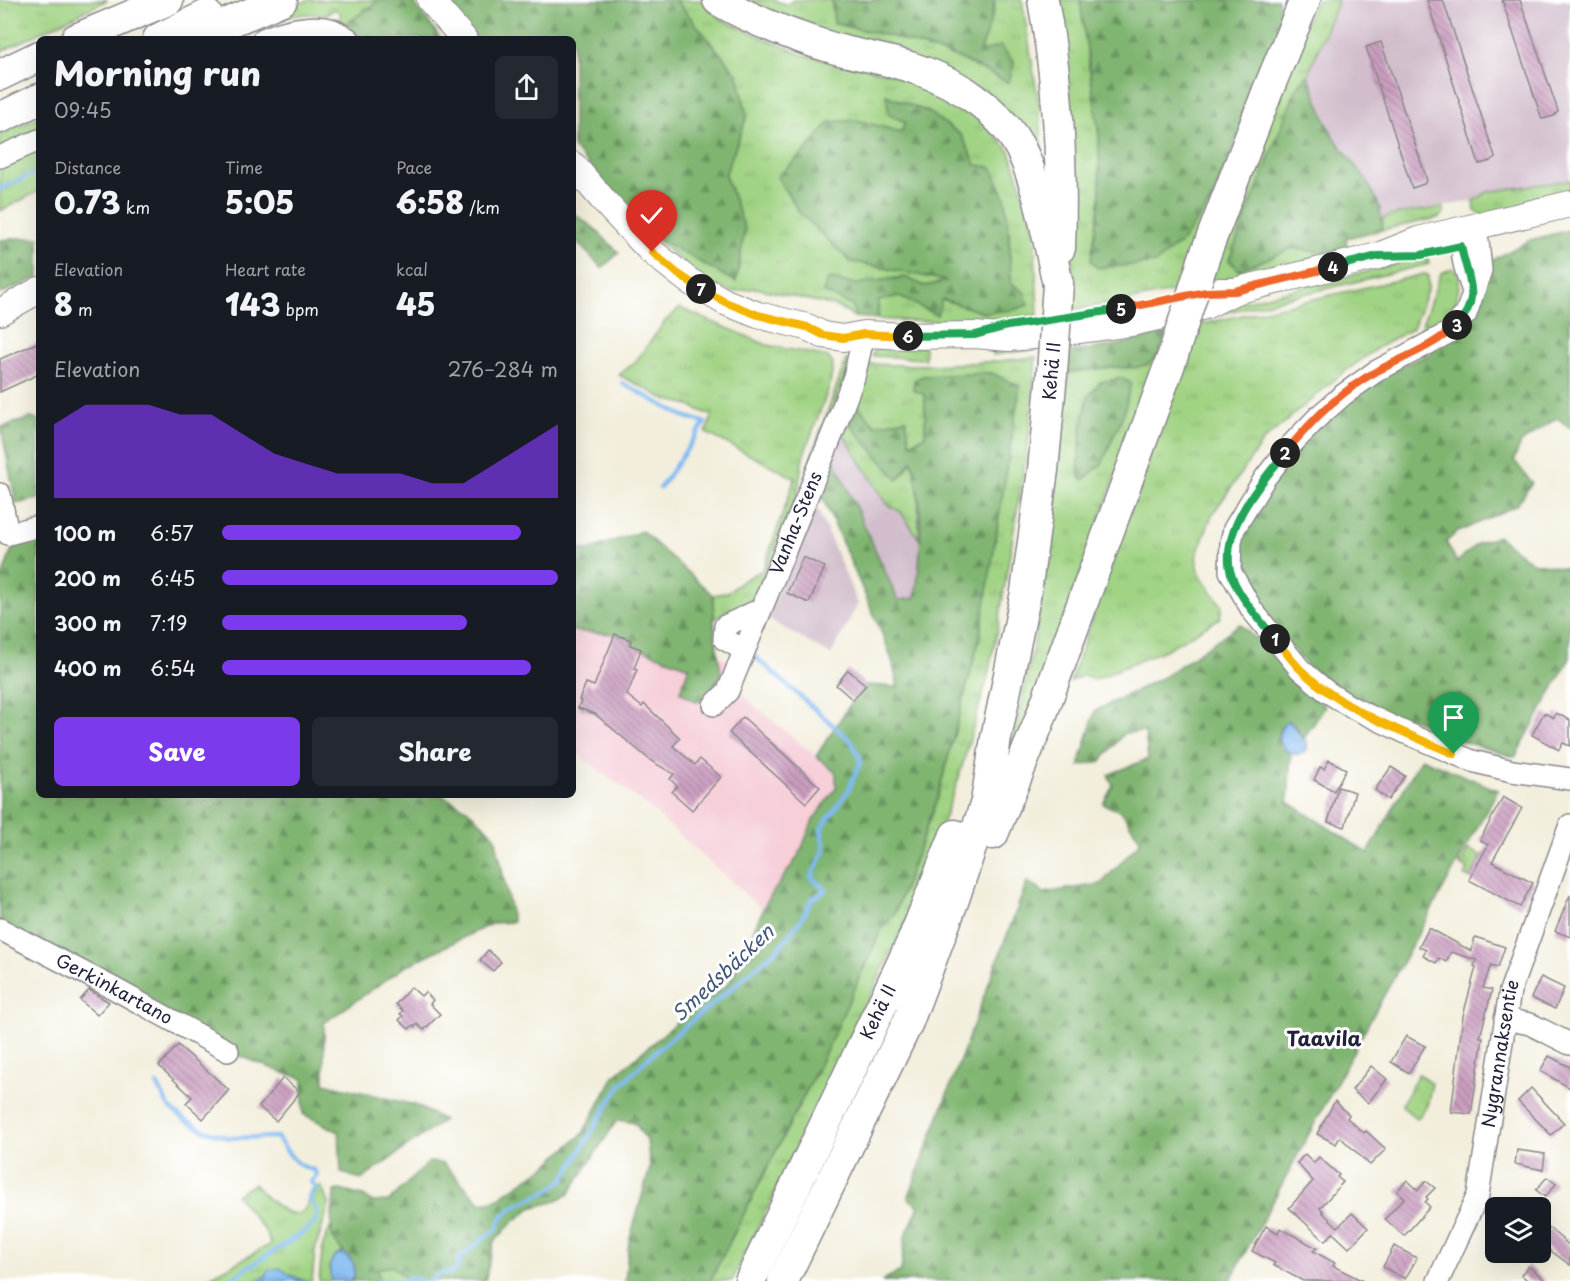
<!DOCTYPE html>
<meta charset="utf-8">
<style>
body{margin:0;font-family:"Playpen Sans",sans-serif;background:#242831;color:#f1f3f6;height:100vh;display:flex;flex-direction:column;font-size:22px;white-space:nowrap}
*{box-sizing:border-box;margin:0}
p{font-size:20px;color:#9ea1a6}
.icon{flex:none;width:33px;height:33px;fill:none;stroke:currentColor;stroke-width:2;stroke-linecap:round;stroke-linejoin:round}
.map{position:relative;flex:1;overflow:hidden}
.details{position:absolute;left:36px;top:36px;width:540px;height:762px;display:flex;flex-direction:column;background:#171b24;border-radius:9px;box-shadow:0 6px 24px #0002}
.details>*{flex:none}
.fabs{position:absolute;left:1485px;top:1197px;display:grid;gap:12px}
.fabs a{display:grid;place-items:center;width:66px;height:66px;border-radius:9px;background:#171b24;box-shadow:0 6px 24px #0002;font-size:30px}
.pin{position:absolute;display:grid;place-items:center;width:51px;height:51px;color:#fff;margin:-62px -26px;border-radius:50% 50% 50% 0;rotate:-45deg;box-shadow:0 0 6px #0007}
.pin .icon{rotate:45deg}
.km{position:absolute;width:30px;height:30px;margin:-15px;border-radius:50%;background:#222;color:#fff;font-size:16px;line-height:30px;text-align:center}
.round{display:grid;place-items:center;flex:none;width:63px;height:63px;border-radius:9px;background:#242831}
.overview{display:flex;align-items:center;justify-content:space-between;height:102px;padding:0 18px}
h1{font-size:33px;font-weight:800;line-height:45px}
.figures{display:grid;grid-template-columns:repeat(3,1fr);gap:9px;height:102px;padding:6px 18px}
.figures div{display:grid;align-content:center}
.figures b{font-size:30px;font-weight:800}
.figures small{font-size:16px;font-weight:400}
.figures p{font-size:16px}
.chart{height:168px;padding:12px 18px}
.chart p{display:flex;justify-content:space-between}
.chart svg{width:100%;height:108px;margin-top:6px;fill:#7c3aed;opacity:.7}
.button{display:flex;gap:12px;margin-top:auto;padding:12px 18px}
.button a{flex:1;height:69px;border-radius:9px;background:#7c3aed;color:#fff;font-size:24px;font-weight:800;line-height:69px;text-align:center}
.button a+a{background:#242831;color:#f1f3f6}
ul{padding:0 18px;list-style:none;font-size:20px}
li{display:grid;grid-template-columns:96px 72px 1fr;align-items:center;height:45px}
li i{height:15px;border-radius:8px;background:#7c3aed}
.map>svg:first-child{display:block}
.built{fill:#f6cfd9}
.industrial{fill:#d1bdcb}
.grass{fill:url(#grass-tufts);stroke:#617a5f;stroke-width:1.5}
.forest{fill:url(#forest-firs);stroke:#516c56;stroke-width:1.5}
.water{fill:url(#water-ripples);stroke:#516e96;stroke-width:1.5}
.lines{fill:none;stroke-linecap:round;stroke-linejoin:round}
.stream{stroke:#80baf1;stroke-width:4.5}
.building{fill:url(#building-back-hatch)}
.minor-casing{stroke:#8a888b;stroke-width:24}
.major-casing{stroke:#8a888b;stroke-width:28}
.highway-casing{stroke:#8a888b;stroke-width:33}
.minor{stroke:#fff;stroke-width:21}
.major{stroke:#fff;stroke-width:26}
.highway{stroke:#fff;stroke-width:30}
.highway-bridge-casing{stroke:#8a888b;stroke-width:33;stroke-linecap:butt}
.highway-bridge{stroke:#fff;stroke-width:30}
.split-1-casing{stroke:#fff;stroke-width:12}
.split-2-casing{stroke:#fff;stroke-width:12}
.split-3-casing{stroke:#fff;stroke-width:12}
.split-4-casing{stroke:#fff;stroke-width:12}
.split-5-casing{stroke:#fff;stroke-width:12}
.split-6-casing{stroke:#fff;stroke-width:12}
.split-7-casing{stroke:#fff;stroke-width:12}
.split-8-casing{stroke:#fff;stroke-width:12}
.split-1{stroke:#f5b400;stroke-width:8}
.split-2{stroke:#22a559;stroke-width:8}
.split-3{stroke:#f0652b;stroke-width:8}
.split-4{stroke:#22a559;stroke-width:8}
.split-5{stroke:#f0652b;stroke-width:8}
.split-6{stroke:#22a559;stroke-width:8}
.split-7{stroke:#f5b400;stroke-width:8}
.split-8{stroke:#f5b400;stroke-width:8}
.labels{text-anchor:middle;stroke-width:6;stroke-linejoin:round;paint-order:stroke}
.street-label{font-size:18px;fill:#22223b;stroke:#fff}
.water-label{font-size:20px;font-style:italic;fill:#43577b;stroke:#fff}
.neighbourhood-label{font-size:20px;font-weight:bold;fill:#22223b;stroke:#fff}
</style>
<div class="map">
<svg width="1570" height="1281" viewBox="0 0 1570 1281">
<defs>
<pattern id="grass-tufts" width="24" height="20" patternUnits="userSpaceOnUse" patternTransform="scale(1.5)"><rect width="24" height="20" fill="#a0d383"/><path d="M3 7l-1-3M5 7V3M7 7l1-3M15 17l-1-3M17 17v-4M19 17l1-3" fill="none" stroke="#8ab572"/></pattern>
<pattern id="forest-firs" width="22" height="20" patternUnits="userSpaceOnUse" patternTransform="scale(1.5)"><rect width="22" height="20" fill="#80b571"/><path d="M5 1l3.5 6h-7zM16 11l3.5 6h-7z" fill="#68935e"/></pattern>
<pattern id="water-ripples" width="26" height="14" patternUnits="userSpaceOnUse" patternTransform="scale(1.5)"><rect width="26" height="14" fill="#80baf1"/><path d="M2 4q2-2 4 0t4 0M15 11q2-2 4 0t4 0" fill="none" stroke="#6897c4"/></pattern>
<pattern id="building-back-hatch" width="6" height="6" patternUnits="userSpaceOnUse" patternTransform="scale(1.5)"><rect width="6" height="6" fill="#ca9ec0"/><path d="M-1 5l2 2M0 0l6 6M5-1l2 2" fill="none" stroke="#a4809d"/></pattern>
</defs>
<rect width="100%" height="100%" fill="#fff"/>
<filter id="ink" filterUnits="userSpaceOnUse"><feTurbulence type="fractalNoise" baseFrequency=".0167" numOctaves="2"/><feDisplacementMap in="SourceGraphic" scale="12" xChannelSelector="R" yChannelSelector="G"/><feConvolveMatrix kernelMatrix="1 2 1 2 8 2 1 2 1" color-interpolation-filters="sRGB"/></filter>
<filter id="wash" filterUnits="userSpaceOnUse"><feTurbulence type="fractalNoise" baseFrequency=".008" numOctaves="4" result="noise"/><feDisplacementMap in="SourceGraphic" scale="24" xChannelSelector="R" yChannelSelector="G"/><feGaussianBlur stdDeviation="1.35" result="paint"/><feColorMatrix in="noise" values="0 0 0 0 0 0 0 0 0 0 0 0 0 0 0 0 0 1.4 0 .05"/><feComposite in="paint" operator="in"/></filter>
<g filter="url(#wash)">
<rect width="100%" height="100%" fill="#f2eedb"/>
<path class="built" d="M573,631L615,634L631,640L630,645L722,678L719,656L738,663L743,670L742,692L755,706L836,773V788L813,820L799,855L763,910L646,805L573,751Z"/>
<g class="industrial">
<path d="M1338,0H1570V180L1487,192L1474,201L1392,214L1383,218L1371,188L1331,131L1308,75Z"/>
<path d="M840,429L887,504L901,512L919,539L920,567L915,598L898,600L830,450Z"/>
<path d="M815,503L858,604L831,655L766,618Z"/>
</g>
<g class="grass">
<path d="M0,0H108L0,52Z"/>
<path d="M308,0H379L346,24L339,20L341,13L335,9L325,15L304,14L281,18L237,39H212Z"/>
<path d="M676,0H700L721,19L800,54L888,73L929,85L963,103L1010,151L1034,226L1038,315L978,321H913L878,319V301L898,296L936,315L941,299L984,313L1025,293L1011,283L1009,234L1005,197L976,165L961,135L928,112L887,96L905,122L901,132L856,120L806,150L778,178L800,213L850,261L949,281L925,286L904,277L857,284L828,279L823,292L853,306L855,317L835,306L756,288L732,292L708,283L648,233L736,281L745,229L725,175L747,116Z"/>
<path d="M737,0H774L787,5L793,0H832L834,24L890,36L961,59L1009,83L1014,62L1000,47L981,53L985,33L995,10L994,0H1022L1040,111L1044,194L1012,126Z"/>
<path d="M1053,0H1080L1099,135L1100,199L1091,261L1156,263L1174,247L1179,245L1212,201L1317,0H1338L1308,75L1296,89L1239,270L1293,248L1327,253C1294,268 1256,273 1220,281C1170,292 1121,304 1070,310L1072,283L1071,168Z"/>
<path d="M39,117V130L0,148V134Z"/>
<path d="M39,145V191L0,211V163Z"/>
<path d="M1570,180V199L1483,215L1475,211L1474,201L1487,192Z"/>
<path d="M1443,207L1444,212L1441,217L1382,230L1383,218L1392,215Z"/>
<path d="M1427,257L1429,264L1145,332L1099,341L993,355V348L1251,300Z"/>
<path d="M1453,268C1459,273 1460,278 1459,285C1456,313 1447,323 1422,335L1420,330L1441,273Z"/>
<path d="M1424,274L1428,275V288L1413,328L1379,347L1339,376L1263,441L1212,515L1196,557L1200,575L1222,606L1220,618L1167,649L1094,680L1083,675L1070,682L1194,326Z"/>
<path d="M680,308L767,345L828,357L833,364L830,385L803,457L797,496L756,595L752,599L718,616L714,620L713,595L728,592L745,579L763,570L795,478L706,433L712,416L686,404L667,400L619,375L636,361L666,320Z"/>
<path d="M878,347H925V359L872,356L873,353Z"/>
<path d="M1159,354L996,809L1030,663L1044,584L1069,372C1084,371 1100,367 1116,367C1138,367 1141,370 1159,354Z"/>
<path d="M1036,357L1029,437L998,627L987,679L959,777L925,873L902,930L732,1281H710L821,1062L882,928L895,913L937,799L980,636L992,373L923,376L915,380L925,395V436L910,443L875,425L855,403L898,479L912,460L918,483L919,539L901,512L887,504L840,429L868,364C925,367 979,364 1036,357Z"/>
<path d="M846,360L848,361L847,374L807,469Z"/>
<path d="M1468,849L1482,856L1470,878L1465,876L1468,869L1460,865Z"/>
<path d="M1418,1074L1432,1083L1427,1106L1417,1119L1403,1107L1402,1104Z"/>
<path d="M254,1184C269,1201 305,1237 310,1192L319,1186L322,1187L328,1203V1209L315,1250L312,1281H304L288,1274L266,1276L256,1281H203L271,1244L263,1228L236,1195Z"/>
<path d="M330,1228L334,1240L344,1253H340L332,1279L339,1281H319L323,1244Z"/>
<path d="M392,1266L410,1281H381L376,1269Z"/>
</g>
<g class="forest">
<path d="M379,0H412L441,39H361L346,24Z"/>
<path d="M440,0H676L738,75L747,116L725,175L745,229L736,282L648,233L573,147V39H476Z"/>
<path d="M832,0H994C995,16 984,35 981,52L1000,46L1014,62L1009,83L961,59L890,36L834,23Z"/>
<path d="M1080,0H1278L1282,26L1212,201L1179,245L1174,247L1156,263L1097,268L1091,261L1100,199L1099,135Z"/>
<path d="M1308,75C1316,93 1322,114 1331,132C1350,164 1384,190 1382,230L1346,238L1347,246L1327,253L1293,248L1239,270L1229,260L1296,89Z"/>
<path d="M886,95L928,112L961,135L976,165L991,167L1005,197L1009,234L1011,283L1025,293L1028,305L1013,310L984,313L942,299L937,315L898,296L878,301V319L855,317L853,306L823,292L828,279L857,284L904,277L925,286L947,281L850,261L800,213L777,177L806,150L830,122L856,120L901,132L905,122L889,115Z"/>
<path d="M573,213L594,228L619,253L602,268L573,238Z"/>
<path d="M1570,230V428L1557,418L1521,443L1514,460L1532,483L1517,505L1456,533L1446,542L1457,562L1477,544L1498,536L1531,562L1570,569V658L1515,757L1461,741L1404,715L1395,718L1376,710L1313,672L1277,632L1237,567L1241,527L1301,442L1379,375L1430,354L1489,262L1530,240Z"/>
<path d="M21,238H39V277L0,294V240Z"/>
<path d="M1167,333L1159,354L1149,364L1134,368L1116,367L1069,372V352L1117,345Z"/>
<path d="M992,373L1020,386L980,636L937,799L895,913L882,928L821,1062L710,1281H625L629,1242L650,1168L647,1141L635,1123L617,1120L569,1194L553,1202L531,1208L512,1223L494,1242L485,1281H410L392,1266L376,1269L381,1281H339L349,1280L354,1276C357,1260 341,1253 334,1239C328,1227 334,1206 334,1191L340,1190L363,1196L373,1202L389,1201L429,1162L443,1163L481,1203L494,1201L546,1166L583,1133L614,1076L681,1019L729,983L767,901L799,855L813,820L836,788V773L816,756L853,700L866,685L898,687L892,660L883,636L820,492L830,450L898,600L915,598C922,555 924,503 912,461L898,480L846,420L855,403L875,425L906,419L910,443L925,436V395L913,390L914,380L923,376Z"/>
<path d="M1121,378L1131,383L1124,412L1102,464L1083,480L1078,475L1081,429L1088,397L1100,382Z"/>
<path d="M31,418L39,420V499L16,504L1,427Z"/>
<path d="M642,531L713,595L715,634L722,678L705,699L697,702L680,692L689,667L630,645L631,640L615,634L573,631V549L588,550Z"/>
<path d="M39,536V795H441L467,809L495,836L513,922L493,923L406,966L324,1023V1083L415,1105L444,1120L361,1180L341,1172L339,1132L303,1114V1078L286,1074L228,1051L0,929V583L12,549Z"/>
<path d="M1240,624L1325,707L1304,738L1289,721L1280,728L1278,739L1286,750L1291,753L1288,802L1368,853L1421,758L1498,790L1366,1028L1230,1281H881L901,1271L905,1237L919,1206L908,1198L1027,882L1044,893L1101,884L1141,841L1122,812L1103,804L1113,785L1108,775L1148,759L1145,732L1124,733L1101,761L1079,766L1095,711L1165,676Z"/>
</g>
<g class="water">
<path d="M1289,721L1307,743L1305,752C1286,762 1269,735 1286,722Z"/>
<path d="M340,1253L345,1254L354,1264V1276L349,1281L332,1280C327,1268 329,1259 340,1253Z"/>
<path d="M280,1268L288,1274L304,1281H256L266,1276L268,1270Z"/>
</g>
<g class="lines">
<g class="stream">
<path d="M0,189L39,171"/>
<path d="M622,383L681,415L705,423L660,488"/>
<path d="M157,1084L169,1107L185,1120L204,1130L229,1138L277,1137C288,1152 295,1167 314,1170L317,1175L311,1182L317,1189L309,1197L317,1211V1221L301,1234L227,1281"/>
<path d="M379,1281H395"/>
<path d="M402,1281C409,1277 415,1276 422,1281"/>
<path d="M431,1281L439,1274L454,1272L459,1265V1258L489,1234L497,1230L501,1218L513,1207L551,1189L564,1179L610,1101L621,1085L648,1058L778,949L801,920L812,899L826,890L811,877L825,850L821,829L848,791L861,761L852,742L753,655"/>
</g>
</g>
<g id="blocks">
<g class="building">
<path d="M1427,0H1443L1495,157L1491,161L1479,164Z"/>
<path d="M1502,0H1520L1558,111L1554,116L1542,119Z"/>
<path d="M1381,42L1427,180L1424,184L1412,188L1366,47Z"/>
<path d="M39,342V374L0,392V359Z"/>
<path d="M803,557L825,567L809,603L787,593Z"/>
<path d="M615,634L631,640L630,645L641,649L634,669L637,670L627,695L642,707L644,704L680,738L673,746L695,765L700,759L721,777L692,810L672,792L677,786L670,779L674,774L651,761L595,714L578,708L581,701L579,700L586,683L594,686Z"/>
<path d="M848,670L866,685L853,700L836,685Z"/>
<path d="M1544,713L1554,718L1556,713L1570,720V746L1563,743L1559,750L1532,735Z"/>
<path d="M743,717L820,787L806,803L729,733Z"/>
<path d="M1329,760L1346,769L1334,791L1314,780L1320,767L1324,769Z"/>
<path d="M1391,767L1405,776L1388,800L1375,790Z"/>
<path d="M1338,787L1355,792L1345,827L1328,822Z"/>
<path d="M1503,797L1522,808L1492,862L1533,883L1520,907L1469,880L1488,845L1480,840Z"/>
<path d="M1570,895V937L1555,931Z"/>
<path d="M1429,928L1471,951L1475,937L1505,947L1498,967L1491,965L1483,988L1492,990L1480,1037H1483L1471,1114L1451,1112L1463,1016L1476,967L1474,966L1476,960L1451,952L1446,962L1439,958L1436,963L1423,956L1426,950L1419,947Z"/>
<path d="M488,950L501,962L493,971L480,960Z"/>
<path d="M1541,977L1564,988L1555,1009L1531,998Z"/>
<path d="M411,987L421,996L425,992L433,1000L430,1004L440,1014L424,1030L417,1024L415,1027L413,1025L409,1029L399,1020L403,1016L400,1014L403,1011L396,1004Z"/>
<path d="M89,990L109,1002L97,1015L80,1000Z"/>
<path d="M1406,1036L1425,1046L1409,1073L1391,1062Z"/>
<path d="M178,1045L229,1090L203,1119L186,1103L192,1097L159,1066Z"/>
<path d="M1549,1056L1570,1067V1088L1540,1071Z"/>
<path d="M1371,1066L1387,1079L1368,1103L1352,1090Z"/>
<path d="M283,1078L300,1092L276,1121L259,1107Z"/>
<path d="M1531,1088L1564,1123L1551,1135L1518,1101Z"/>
<path d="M1335,1101L1349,1115L1347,1118L1364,1133L1366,1131L1386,1149L1370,1165L1340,1137L1336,1144L1317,1134Z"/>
<path d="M1517,1150L1545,1154L1543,1170L1515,1164Z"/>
<path d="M1305,1154L1314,1163L1319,1157L1339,1175L1337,1177L1343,1182L1320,1208L1323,1211L1322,1212L1338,1227L1352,1213L1368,1228L1349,1248L1333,1233L1334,1232L1325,1241L1289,1208L1313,1181L1297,1163Z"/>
<path d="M1547,1177L1556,1184L1545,1197L1536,1190Z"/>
<path d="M1407,1180L1418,1190L1426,1181L1435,1188L1426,1197L1428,1199L1425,1202L1430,1207L1404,1236L1385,1219L1404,1198L1397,1191Z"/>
<path d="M1266,1226L1278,1233L1280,1228L1317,1248L1313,1251L1335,1263L1333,1266L1363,1281H1303L1273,1265L1275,1263L1252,1251Z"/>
<path d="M1549,1228L1570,1246V1265L1540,1243V1239Z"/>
<path d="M1394,1246L1417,1258L1405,1279L1383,1267Z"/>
<path d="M1528,1266L1546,1281H1529L1521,1275Z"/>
</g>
</g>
</g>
<g filter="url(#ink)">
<use href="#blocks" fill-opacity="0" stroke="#8a888b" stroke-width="1.5"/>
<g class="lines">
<g class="minor-casing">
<g id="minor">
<path d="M263,39C282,31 312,23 333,30C338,32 344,36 349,39"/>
<path d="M0,157L39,140"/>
<path d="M1473,291C1464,267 1458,253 1467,229L1478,241L1481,270L1466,314L1448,333L1375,372L1343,395L1319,416L1292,444L1265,478L1234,529L1231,542L1230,571L1252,610L1300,669L1326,691L1351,707L1406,733L1472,761L1512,771L1570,779"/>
<path d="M0,494L8,534"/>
<path d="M8,534L39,526"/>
<path d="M744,650L724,639L725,626L761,609"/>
<path id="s1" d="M714,705L728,691L836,425L854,377L864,334"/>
<path id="s2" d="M0,929L113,988L228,1051"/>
<path d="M1505,1019L1530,1024L1570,1044"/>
<path id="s3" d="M1438,1281L1478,1195L1510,991L1570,825"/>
</g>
</g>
<g class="major-casing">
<g id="major">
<path d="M430,0L464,39"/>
<path d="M573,165L611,209L652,252L689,281L725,302L758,315L807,327L823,335L843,338L864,334L907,336L975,335L1009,338L1034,336L1131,323L1205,306L1235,291"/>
<path d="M1219,291H1235L1378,256L1418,240L1570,204"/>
<path d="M0,312L39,290"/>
</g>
</g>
<g class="highway-casing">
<g id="highway">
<path d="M718,0C755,22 795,37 836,49C863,56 890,60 916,69C959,83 1005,113 1024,156C1041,196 1048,241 1058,284"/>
<path d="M1043,0C1058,80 1063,167 1060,248"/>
<path d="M76,39L168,0"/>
<path d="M158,39L207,15"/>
<path d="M190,39L282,0"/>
<path d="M0,75L39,56"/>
<path d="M0,118L39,99"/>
<path d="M1205,255L1268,90L1305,0"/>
<path d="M993,834L1039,722L1172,358"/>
<path id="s4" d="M750,1281L912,942L955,835"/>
<path d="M783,1281L908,1022L954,899L986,802L996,738L1026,592L1043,470L1052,373"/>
</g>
</g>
<use href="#minor" class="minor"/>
<use href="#major" class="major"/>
<use href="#highway" class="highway"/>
<g class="highway-bridge-casing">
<g id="highway-bridge">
<path d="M1172,358L1205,255"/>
<path d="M1052,373L1058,284"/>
</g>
</g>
<use href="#highway-bridge" class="highway-bridge"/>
</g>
</g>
<g class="lines" filter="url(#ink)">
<g class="split-1-casing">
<path id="split-1" d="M1275,639C1284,650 1292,661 1302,671C1344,711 1402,731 1454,754"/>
</g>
<g class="split-2-casing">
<path id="split-2" d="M1275,639C1261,621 1235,593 1230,570C1221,528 1261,483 1285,453"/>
</g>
<g class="split-3-casing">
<path id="split-3" d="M1285,453C1310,422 1342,390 1377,371C1404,357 1434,346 1457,325"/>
</g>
<g class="split-4-casing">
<path id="split-4" d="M1333,267L1378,256L1421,255L1461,246C1467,279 1483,296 1457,325"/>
</g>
<g class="split-5-casing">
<path id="split-5" d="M1121,309L1206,292L1235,291L1333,267"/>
</g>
<g class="split-6-casing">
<path id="split-6" d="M908,336L975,335L1008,326L1121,309"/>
</g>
<g class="split-7-casing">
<path id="split-7" d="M701,289L725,302L758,315L807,327L823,335L843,338L864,334L908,336"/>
</g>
<g class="split-8-casing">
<path id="split-8" d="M652,252L677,273L701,289"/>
</g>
<use href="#split-1" class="split-1"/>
<use href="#split-2" class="split-2"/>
<use href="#split-3" class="split-3"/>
<use href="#split-4" class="split-4"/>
<use href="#split-5" class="split-5"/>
<use href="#split-6" class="split-6"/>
<use href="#split-7" class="split-7"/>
<use href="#split-8" class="split-8"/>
</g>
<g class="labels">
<g class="street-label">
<text transform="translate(1052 371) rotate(-85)" y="6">Kehä II</text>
<text dy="6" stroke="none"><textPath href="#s1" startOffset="201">Vanha-Stens</textPath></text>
<text dy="6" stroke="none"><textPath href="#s2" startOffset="129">Gerkinkartano</textPath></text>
<text dy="6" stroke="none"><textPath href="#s4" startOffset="298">Kehä II</textPath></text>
<text dy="6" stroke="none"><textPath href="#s3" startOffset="238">Nygrannaksentie</textPath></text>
</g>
<g class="water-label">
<text transform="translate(723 973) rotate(-43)" y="7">Smedsbäcken</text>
</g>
<g class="neighbourhood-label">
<text x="1324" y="1046">Taavila</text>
</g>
</g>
</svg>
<div class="fabs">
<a><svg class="icon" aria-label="layers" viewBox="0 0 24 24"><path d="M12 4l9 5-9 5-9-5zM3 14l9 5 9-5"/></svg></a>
</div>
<div class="pin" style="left:1454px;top:754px;background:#1e9e55"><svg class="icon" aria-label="arrive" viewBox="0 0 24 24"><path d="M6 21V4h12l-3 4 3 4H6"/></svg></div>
<div class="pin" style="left:652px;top:252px;background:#d93025"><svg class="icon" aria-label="check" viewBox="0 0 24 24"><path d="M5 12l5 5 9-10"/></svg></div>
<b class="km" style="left:1275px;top:639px">1</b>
<b class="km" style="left:1285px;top:453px">2</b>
<b class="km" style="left:1457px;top:325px">3</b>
<b class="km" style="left:1333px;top:267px">4</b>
<b class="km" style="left:1121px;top:309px">5</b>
<b class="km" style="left:908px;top:336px">6</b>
<b class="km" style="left:701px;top:289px">7</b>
<section class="details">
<div class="overview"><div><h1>Morning run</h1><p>09:45</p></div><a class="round"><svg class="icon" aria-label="share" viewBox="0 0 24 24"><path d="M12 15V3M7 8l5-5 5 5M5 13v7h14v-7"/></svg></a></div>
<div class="figures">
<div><p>Distance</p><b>0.73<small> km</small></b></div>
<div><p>Time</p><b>5:05</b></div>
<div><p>Pace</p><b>6:58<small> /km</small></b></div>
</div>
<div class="figures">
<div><p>Elevation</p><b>8<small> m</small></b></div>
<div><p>Heart rate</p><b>143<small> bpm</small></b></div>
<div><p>kcal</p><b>45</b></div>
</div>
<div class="chart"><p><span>Elevation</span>276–284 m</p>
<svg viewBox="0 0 160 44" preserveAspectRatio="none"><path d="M0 44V14L10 6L20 6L30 6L40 10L50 10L60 18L70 26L80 30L90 34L100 34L110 34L120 38L130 38L140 30L150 22L160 14V44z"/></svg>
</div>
<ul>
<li><b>100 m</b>6:57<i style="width:89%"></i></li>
<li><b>200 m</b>6:45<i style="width:100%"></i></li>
<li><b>300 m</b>7:19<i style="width:73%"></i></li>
<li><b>400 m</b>6:54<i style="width:92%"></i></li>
</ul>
<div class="button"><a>Save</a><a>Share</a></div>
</section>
</div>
